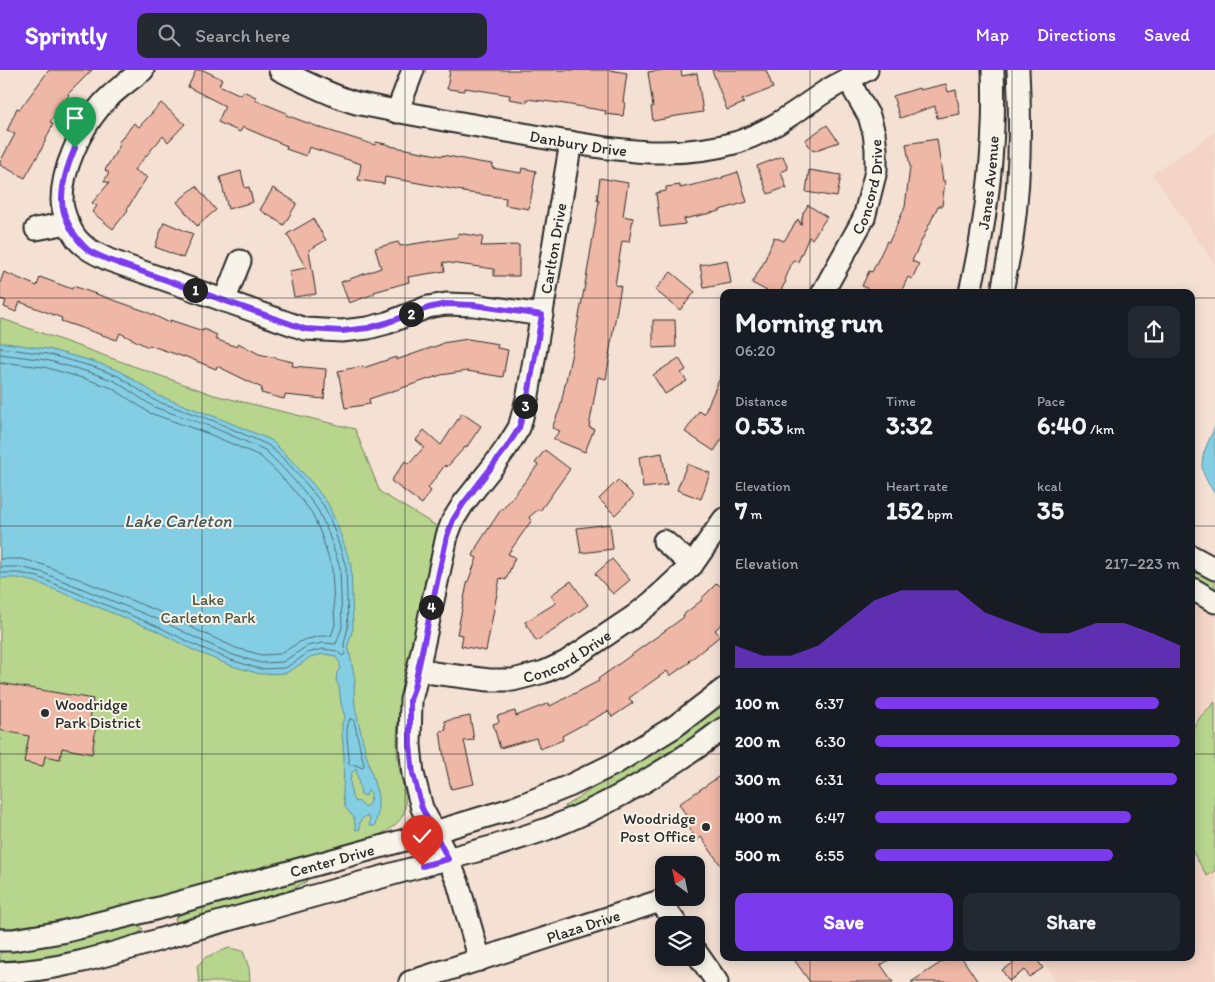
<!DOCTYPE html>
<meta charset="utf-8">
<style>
body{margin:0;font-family:Itim,sans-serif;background:#242831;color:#f1f3f6;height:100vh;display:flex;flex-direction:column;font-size:19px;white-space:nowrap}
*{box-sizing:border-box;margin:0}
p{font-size:16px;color:#9ea1a6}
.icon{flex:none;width:28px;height:28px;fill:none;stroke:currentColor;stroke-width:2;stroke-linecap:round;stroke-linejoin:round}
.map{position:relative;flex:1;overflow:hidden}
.details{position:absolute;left:720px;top:219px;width:475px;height:672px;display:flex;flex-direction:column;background:#171b24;border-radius:10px;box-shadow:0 2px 12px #0003}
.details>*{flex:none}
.needle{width:32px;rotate:327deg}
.buttons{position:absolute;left:655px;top:786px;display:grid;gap:10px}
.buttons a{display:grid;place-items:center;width:50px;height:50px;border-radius:10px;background:#171b24;box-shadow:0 2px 12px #0003;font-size:25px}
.pin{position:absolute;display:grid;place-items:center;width:42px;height:42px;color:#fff;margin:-51px -21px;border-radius:50% 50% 50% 0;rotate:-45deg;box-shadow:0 0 5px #0007}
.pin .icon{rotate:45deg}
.km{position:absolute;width:25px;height:25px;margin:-12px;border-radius:50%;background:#222;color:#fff;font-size:14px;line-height:25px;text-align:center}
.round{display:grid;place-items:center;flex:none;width:52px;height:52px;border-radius:10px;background:#242831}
.overview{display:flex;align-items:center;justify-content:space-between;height:85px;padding:0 15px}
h1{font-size:28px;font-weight:800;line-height:38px}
.figures{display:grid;grid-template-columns:repeat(3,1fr);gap:8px;height:85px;padding:5px 15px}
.figures div{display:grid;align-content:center}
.figures b{font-size:25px;font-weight:800}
.figures small{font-size:14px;font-weight:400}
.figures p{font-size:14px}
.chart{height:140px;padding:10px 15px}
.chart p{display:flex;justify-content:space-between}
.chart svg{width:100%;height:90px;margin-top:5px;fill:#7c3aed;opacity:.7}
.primary-button{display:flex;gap:10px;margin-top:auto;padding:10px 15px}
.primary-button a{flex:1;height:58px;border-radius:10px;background:#7c3aed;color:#fff;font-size:20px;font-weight:800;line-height:58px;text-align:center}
.primary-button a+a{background:#242831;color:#f1f3f6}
ul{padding:0 15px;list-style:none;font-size:16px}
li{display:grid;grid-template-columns:80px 60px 1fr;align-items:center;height:38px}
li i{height:12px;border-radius:6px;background:#7c3aed}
header{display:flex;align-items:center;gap:30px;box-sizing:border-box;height:70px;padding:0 25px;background:#7c3aed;color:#fff}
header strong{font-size:24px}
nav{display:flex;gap:28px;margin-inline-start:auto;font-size:18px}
.search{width:350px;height:45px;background:#242831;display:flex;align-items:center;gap:12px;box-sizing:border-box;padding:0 18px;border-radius:10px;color:#9ea1a6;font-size:19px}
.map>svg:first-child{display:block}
.built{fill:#f3d4c6}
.green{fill:#b7d58d;stroke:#71805c}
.water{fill:#84cee4;stroke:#608d9a;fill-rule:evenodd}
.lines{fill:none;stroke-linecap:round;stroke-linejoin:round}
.shore{stroke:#4f6c75;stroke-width:1}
.building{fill:#efb7a5;stroke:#2b2b2b}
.minor-casing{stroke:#2b2b2b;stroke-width:25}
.minor{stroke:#f7f3e8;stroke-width:21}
.route-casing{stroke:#fff;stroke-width:10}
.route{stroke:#7c3aed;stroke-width:6}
.grid{fill:none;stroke:#2b2b2b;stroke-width:1;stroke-opacity:0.55}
.poi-dot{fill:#2b2b2b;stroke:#f7f3e8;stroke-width:2}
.labels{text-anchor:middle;stroke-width:4;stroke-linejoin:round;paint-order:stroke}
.street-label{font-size:16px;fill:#2b2b2b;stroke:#f7f3e8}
.park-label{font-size:16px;fill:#4e5644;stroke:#f7f3e8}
.poi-label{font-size:16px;fill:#2b2b2b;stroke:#f7f3e8;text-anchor:start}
.water-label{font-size:18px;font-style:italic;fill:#415459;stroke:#f7f3e8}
</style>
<header>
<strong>Sprintly</strong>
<div class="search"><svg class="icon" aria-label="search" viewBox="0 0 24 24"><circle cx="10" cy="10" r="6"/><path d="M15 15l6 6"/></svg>Search here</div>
<nav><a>Map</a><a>Directions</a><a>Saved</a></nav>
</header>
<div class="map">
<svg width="1215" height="912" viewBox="0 0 1215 912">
<rect width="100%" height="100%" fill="#f5e1d4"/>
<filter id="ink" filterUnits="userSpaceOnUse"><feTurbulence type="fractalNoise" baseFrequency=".02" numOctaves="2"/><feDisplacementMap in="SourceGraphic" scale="10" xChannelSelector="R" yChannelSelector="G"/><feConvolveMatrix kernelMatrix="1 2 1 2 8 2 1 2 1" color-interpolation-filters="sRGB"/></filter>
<g filter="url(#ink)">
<g class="built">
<path d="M1215,62V195L1152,104Z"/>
<path d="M1191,530L1215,543V912H1057L1040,888H1191Z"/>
</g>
<g class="green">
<path d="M0,248L214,325L355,359L380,422L440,458L429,492L398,650C397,666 396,682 399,697C406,733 416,748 375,767L190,819L113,838L50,852L9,858H0Z"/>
<path d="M1191,496L1215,510V521L1191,507Z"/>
<path d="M724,631V645C675,683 623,714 567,739L565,736L627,697Z"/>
<path d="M1215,632V801L1207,806L1191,779V661L1201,646Z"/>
<path d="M306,807L307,811L280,826L191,850L176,852L175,850L176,847L191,839Z"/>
<path d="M141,856L143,860C127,871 107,874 88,878C59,885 30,891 0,892V882L17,881L52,875L87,868L121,858Z"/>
<path d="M229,878L243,881L249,898L250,912H199L197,896L206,887Z"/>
</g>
<g class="water">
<path d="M0,273H6L48,279L95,292L120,301L159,326L216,347L271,370L289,388L312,413L328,434L338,457L351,495L353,558L348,575L355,610L354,618L355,637L365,680L378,726V742L375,756H369L370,749L367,746C360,748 359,753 360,759L356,760L354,748L345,737L343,726L344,686L342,663V653L345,647L341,634L339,616L336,611L337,602L340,599V593L335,586L324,584L310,587L301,594L286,603L260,604L229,595L193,580L157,561L36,512L18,508H0ZM356,699L361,724L366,726L368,720L371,723C371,729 370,734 365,737L358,731L356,732L352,728L350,711L352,702Z"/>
<path d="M1215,357V424C1210,416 1202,405 1202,395C1202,382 1210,368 1215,357Z"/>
</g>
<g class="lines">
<g class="shore">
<path d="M0,278L47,284L94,297L118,306L156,331L214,351L268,375L286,391L308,416L324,436L334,459L346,497L348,557L344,574L345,584L342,586L337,581L323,579L307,583L298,590L285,598L260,599L231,590L195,575L159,557L38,507L19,503H0"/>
<path d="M0,284L46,290L92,303L115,311L154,337L212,357L265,380L281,396L303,420L318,440L328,462L340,498L342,557L336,574L323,573L307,576L283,592L261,593L233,585L198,569L162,551L41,502L20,497H0"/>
<path d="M0,292L44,297L89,310L112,318L150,343L209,364L260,386L276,401L298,425L312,443L321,464L332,499L335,555L331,566H321L303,570L280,584L262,585L236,578L201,562L165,544L44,495L22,489H0"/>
<path d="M350,649H352L354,651L364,695L362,698L356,695H351L349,694C350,680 343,660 350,649Z"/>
</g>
</g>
<g class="building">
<path d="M49,0H92L68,24L69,25L50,52L53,54L41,80L25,108L0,95V92L15,64L7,61L17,38L20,39Z"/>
<path d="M196,0H203L222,9L219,15L241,25L243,21L256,27L255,30L287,43L286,45L324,59L375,75L376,72L390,75V76L443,86V85L478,92L493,94L492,98L521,103L522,98L536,101L529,139L505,135L506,128L463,122V121L385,107L384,114L358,110L361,94L309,77L306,86L286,79L287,76L243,57L240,62L218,52L225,36L188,17Z"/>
<path d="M450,0H610L627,3L623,32H625L623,46L605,44L606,41L559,33L527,29V32L509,29L510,25L465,18V21L447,19Z"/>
<path d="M664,0H681L682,6L697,3L703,42L670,47V48L653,51L651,37H653L648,2Z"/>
<path d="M712,0H766L773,18L742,30L744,33L727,40Z"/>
<path d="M946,14L948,22L956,20L960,44L937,48L935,36L900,48L893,26L919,18L920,20Z"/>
<path d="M161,33L185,54L168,72L163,66L134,100L147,107L127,139L128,140L113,159L92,142L97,136L92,133L109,113L104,111L109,103L105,100L120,75L118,73L134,53L139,57Z"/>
<path d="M827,55L839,72L813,81L805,70Z"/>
<path d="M937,69L943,111H945L942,136H938L912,191L919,194L912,209L908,207L901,222H865L867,218L862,216L869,201L872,202L887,171L889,172L905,137L910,97L906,74Z"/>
<path d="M783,86L788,99L781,102L787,119L784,118L768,124L757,96Z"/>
<path d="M809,100L841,105L837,127L806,122Z"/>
<path d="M241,101L245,118L249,117L253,132L228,139L220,107Z"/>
<path d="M738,102L747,132L720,140V141L684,149L685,154L660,157L656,123L666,121V117L680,115V118L723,108L722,107Z"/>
<path d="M600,108L628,113L623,146L633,148L629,172L622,171L615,215L621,216L609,285H610L606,309L598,307L589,357L594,359L585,382L553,369L560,361L552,358L560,338L573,278L586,209L599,131L597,130Z"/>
<path d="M196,116L216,140L197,156L177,132Z"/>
<path d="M273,118L297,133L284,155L260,140Z"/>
<path d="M808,135L827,147L812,169L809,167L798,192L793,190L785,210L786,211L780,222H769L752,213L764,192L774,167L784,171L798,149L801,155L803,143Z"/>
<path d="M313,149L326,170L309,180L316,224L294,227L289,201L306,198L287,164Z"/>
<path d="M164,152L193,164L183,188L155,177Z"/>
<path d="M458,163L483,167L481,176L519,175V206H494V199L443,192L445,201L408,207L409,212L374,222V224L349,233L341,212L381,198L375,178L398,172L400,176L458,167Z"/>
<path d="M727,190L731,213L704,218L700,195Z"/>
<path d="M4,202L37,216L40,207L72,219L73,216L145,241L170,253V250L203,261L204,259L217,265L215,269L237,277L238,273L259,284L293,292L292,296L326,299L324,329L285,325L284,329L261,323L262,318L217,296L216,299L184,286V287L149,275L148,277L120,263L117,270L61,251L62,248L20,232L16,242L4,237L6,231L0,229V213Z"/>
<path d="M671,202L695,222L680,240L655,220Z"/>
<path d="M653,250H675L676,277L653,278Z"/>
<path d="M468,269L498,274L497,278L508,280L503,307L467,301L441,305L369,329L370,334L345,338L338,301L363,296V298L396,287V290L442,274V273Z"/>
<path d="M679,288L686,300L681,303L687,311L665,324L653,305Z"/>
<path d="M724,299V366L714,381L685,362L699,341L704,344Z"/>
<path d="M462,343L481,356L466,378L465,377L447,397L445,395L428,418L431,421L422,434L391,411L405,391L409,394L424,377L416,370L424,360L441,375Z"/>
<path d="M545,380L570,399L540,441L539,439L529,447L531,451L508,484L515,487L506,510L500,508L486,581L461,576L463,565L457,564L467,514L477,488L473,486L477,476L502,438L503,439L538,395L535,393Z"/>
<path d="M662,383L667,415L643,418L639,387Z"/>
<path d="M687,394L710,403L701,429L677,420Z"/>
<path d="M618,410L634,426L615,445L599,429Z"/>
<path d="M610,454L613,479L581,483L577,458Z"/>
<path d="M612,489L630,510L613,524L595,504Z"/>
<path d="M571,511L588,535L558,556L559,557L536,571L525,552L556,533L551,525Z"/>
<path d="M717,513L724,520V552L715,560L720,566L689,591L690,592L670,606L667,601L629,628L633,633L612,647L608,641L562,666L563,670L540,679L536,668L500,678L493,654L499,652L497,646L515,641L516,646L549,633L550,636L599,611L598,609L684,547L683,545L702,530L701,529Z"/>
<path d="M0,613L93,629L89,656L96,657L92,684L62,678L60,689L45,686L43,696L24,692L29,666L0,660Z"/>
<path d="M470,646L474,670L464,671L474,714L451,719L444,688L440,661L446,660L445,651Z"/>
<path d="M724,703V800L701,767L697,770L682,748L686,745L679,734Z"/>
<path d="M793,888H892L881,895L893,912H810Z"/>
<path d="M948,888H962L978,912H911Z"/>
<path d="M1016,888H1043L1038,891L1043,898L1029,907L1025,900L1009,911L1002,900L1018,890Z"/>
</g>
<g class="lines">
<g class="minor-casing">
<g id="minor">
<path d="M143,0C127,12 111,23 99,38C80,61 62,99 62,130C62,141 70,160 77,169C85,179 97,184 109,190L305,259L342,261L368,258L387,253L428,237L446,234L474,235L542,245"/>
<path id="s1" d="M280,0C305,12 329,25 356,33C408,44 460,53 513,62C586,75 664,94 738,72C771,61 798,40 826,21C839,13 853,6 867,0"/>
<path d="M397,42L413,0"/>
<path d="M36,159L68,153"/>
<path id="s2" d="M823,222L864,148L876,101V79L874,63L869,46L855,22L850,7"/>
<path id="s3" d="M970,222C987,149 996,75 993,0"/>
<path d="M1002,222C1005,205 1009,187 1012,169C1020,113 1021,56 1018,0"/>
<path d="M224,231L240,191"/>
<path d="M664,471L692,495"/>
<path d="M1191,486L1215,499"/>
<path d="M1191,518L1215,532"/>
<path id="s4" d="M419,597L433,603L489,610H513L544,602L566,592L633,547L652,532L692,495L724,449"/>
<path id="s5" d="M0,870H13L62,862L155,839L434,762L511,739L569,716L614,694L674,657L724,619"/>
<path d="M696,882L717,912"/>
<path id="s6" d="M480,890L458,813L448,789L422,738L413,704L410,675L411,630L414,618L447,466L453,450L463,434L494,395L507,377L519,358L528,325L571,72"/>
<path d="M0,903C66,901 129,878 192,860C293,832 394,803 495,776C513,770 530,765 547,759C610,735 670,699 724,658"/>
<path id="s7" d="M410,912L660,831L677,855"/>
</g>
</g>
<use href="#minor" class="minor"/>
</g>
</g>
<g class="lines" filter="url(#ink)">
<g class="route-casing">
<path id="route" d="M75,78C68,94 62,112 62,130C62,147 75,169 88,180C94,184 102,187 109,190L305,259L342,261L368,258L386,253L428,238L446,234L474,235L542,245L528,326L519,358L507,377L463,434L453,450L447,466L414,618L410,630V675L413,704L422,738L448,789L422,796"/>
</g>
<use href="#route" class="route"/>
</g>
<path class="grid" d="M202,0V912M405,0V912M608,0V912M810,0V222M1012,0V222M0,228H724M1191,228H1215M0,456H724M1191,456H1215M0,684H724M1191,684H1215M810,888V912M1012,888V912"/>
<g class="poi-dot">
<circle cx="45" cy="643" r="5"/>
<circle cx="706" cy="757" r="5"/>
</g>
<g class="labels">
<g class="street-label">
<text dy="6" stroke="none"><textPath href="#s1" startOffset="309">Danbury Drive</textPath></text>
<text dy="6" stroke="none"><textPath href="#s3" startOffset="111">Janes Avenue</textPath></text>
<text dy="6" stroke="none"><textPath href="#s2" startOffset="116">Concord Drive</textPath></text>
<text dy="6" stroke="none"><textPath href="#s6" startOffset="754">Carlton Drive</textPath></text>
<text dy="6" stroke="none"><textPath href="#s4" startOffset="155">Concord Drive</textPath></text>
<text dy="6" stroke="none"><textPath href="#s5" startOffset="342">Center Drive</textPath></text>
<text dy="6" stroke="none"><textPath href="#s7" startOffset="182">Plaza Drive</textPath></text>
</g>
<g class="park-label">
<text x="208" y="535">Lake<tspan x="208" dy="18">Carleton Park</tspan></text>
</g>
<g class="poi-label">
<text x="55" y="640">Woodridge<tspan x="55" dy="18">Park District</tspan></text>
<text x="696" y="754" text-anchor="end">Woodridge<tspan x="696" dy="18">Post Office</tspan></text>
</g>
<g class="water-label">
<text x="178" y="457">Lake Carleton</text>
</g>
</g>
</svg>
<div class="buttons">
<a><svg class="needle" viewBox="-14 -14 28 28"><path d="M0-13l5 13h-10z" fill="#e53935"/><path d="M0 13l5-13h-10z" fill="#9ea1a6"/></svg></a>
<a><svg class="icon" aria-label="layers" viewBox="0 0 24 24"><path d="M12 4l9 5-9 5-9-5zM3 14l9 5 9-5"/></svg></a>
</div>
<div class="pin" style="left:75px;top:78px;background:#1e9e55"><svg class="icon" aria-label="arrive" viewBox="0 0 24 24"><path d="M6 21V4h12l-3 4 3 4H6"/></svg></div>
<div class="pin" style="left:422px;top:796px;background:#d93025"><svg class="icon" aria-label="check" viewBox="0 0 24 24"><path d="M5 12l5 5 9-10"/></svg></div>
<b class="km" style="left:195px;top:220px">1</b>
<b class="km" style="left:411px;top:244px">2</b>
<b class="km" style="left:525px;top:336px">3</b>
<b class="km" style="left:431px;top:537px">4</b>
<section class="details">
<div class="overview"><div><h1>Morning run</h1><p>06:20</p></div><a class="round"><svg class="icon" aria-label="share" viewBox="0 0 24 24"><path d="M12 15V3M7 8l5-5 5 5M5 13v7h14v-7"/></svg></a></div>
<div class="figures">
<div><p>Distance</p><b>0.53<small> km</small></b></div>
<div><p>Time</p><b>3:32</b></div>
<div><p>Pace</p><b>6:40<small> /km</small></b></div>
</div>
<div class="figures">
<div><p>Elevation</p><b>7<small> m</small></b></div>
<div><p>Heart rate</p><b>152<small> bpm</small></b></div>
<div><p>kcal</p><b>35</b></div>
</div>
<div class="chart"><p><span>Elevation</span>217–223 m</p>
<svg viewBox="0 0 160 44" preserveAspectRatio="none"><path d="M0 44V33L10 38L20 38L30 33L40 22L50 11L60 6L70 6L80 6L90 17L100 22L110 27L120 27L130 22L140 22L150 27L160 33V44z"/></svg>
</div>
<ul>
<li><b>100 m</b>6:37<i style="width:93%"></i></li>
<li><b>200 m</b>6:30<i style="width:100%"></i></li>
<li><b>300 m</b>6:31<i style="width:99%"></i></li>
<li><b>400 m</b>6:47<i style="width:84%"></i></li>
<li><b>500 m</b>6:55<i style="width:78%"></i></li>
</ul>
<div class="primary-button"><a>Save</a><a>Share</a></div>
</section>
</div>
